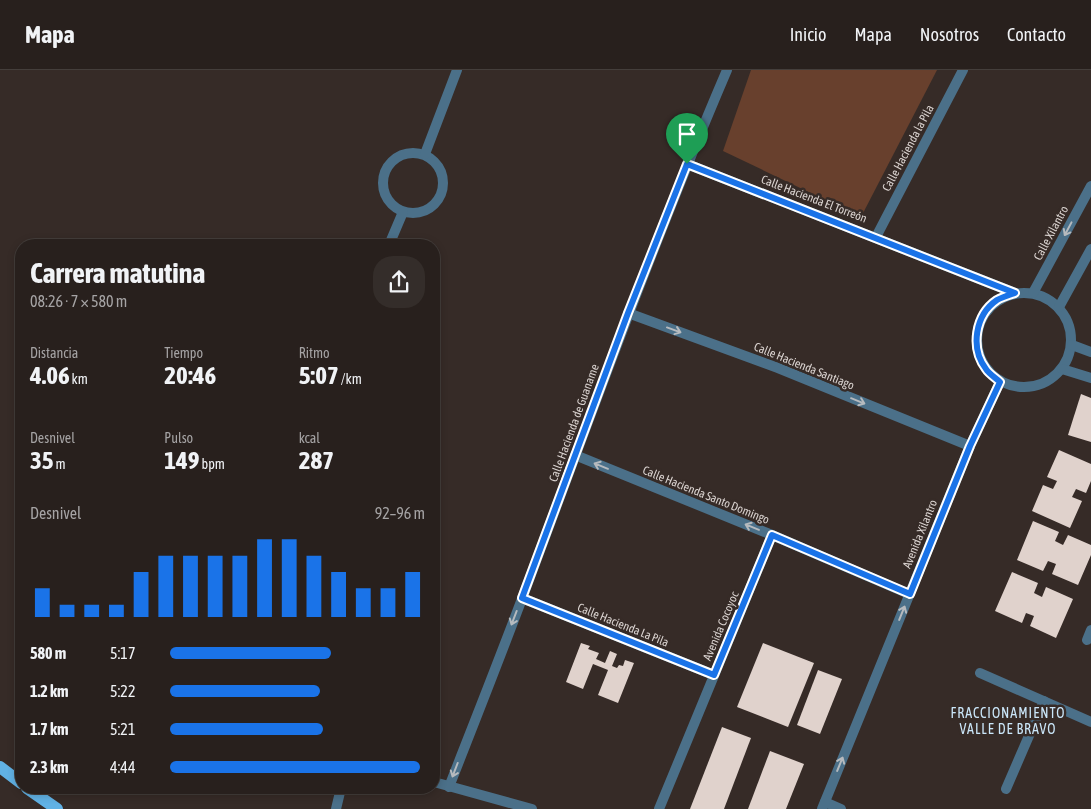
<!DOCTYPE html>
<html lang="es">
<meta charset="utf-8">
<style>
body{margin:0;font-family:"Asap Condensed",sans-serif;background:#342d2a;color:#f1f3f6;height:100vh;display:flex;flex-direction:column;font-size:19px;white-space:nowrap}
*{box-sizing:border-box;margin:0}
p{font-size:16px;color:#a5a3a4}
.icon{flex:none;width:28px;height:28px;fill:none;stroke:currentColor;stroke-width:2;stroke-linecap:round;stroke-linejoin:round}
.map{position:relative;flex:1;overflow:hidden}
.panel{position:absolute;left:15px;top:169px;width:425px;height:555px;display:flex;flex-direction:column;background:#28201d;border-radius:20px;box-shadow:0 2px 8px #0003,0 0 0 1px #443e3b}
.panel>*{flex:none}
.pin{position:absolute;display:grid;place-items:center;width:42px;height:42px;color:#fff;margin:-51px -21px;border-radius:50% 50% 50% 0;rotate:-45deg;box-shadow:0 0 5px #0007}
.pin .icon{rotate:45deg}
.round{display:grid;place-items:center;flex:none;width:52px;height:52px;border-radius:20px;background:#342d2a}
.overview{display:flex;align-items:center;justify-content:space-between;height:85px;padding:0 15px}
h1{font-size:28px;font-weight:700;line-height:38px}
.figures{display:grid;grid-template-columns:repeat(3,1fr);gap:8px;height:85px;padding:5px 15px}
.figures div{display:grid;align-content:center}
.figures b{font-size:25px;font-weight:700}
.figures small{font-size:14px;font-weight:400}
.figures p{font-size:14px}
.chart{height:140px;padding:10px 15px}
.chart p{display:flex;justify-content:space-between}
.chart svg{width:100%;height:90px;margin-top:5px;stroke:#1a73e8;stroke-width:6}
ul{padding:0 15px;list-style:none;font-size:16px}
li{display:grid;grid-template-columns:80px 60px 1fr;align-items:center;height:38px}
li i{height:12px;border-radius:6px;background:#1a73e8}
header{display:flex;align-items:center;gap:30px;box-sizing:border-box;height:70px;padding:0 25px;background:#28201d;border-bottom:1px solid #443e3b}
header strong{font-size:24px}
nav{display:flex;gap:28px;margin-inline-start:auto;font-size:18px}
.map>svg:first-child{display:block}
.green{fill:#68402d}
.building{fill:#e0d2cc}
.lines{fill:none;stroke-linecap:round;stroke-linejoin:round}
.street{stroke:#4b7089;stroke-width:10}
.primary{stroke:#61b2e5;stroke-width:12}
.oneway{stroke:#b6babe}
.route-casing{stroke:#fff;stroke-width:10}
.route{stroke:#1a73e8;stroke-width:6}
.labels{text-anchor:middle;stroke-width:5;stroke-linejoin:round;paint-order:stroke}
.street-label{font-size:12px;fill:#dad3d0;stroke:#362b27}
.neighbourhood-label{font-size:14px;letter-spacing:1px;fill:#cae6f9;stroke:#362b27}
</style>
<header>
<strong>Mapa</strong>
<nav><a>Inicio</a><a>Mapa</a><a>Nosotros</a><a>Contacto</a></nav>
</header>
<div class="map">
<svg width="1091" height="739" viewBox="0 0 1091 739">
<rect width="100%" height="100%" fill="#362b27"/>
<path class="green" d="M751,0H937L861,147L723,81Z"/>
<g class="building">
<path d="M1081,324L1091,328V372L1068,365Z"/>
<path d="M1059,380L1091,394V411L1086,423L1076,419L1072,427L1082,431L1070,458L1032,441L1043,415L1053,419L1057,411L1047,407Z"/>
<path d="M1033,451L1059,462L1055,471L1063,475L1068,465L1091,475V485L1078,515L1052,504L1056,494L1048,491L1043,501L1017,490Z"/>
<path d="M1012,502L1038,513L1034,523L1042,527L1046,517L1073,529L1056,568L1030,556L1034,546L1026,543L1022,553L995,541Z"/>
<path d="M581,573L590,576L588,579L599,583L596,589L605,593L610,581L617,584L612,596L617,598L619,595L623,596L625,590L634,593L618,633L598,625L608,600L593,594L583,619L566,612Z"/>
<path d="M763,573L814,593L788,657L737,637Z"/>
<path d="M818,600L842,609L820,664L797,655Z"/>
<path d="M722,657L751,668L724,739H690Z"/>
<path d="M770,681L804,694L786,739H748Z"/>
</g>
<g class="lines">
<g class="street">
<circle cx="413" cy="113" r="30"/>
<path d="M425,84L457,0"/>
<path d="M687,94L1015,223"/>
<path d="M876,167L963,0"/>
<path d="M389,175L403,142"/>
<circle cx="1024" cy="270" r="47"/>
<path d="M1033,223L1091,116"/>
<path d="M1059,237L1091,179"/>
<path d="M628,243L778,298L970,376"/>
<path d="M1072,275L1091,282"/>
<path d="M1062,299L1091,308"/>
<path d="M575,385L772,465L909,524"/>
<path d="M522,528L714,605"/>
<path d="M1087,570L1091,560"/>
<path d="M980,603L1091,652"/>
<path d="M434,712L532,739"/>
<path d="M449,717C474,653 499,590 523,526C589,350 653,173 727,0"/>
<path d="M1006,719L1044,631"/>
<path d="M825,732L841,739"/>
<path d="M336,739L341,718"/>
<path d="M659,739L772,465"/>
<path d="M822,739L970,376L1000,312"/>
</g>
<g class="primary">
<path d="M0,697L21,713"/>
<path d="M27,718L57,739"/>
</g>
</g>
<defs><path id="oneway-shaft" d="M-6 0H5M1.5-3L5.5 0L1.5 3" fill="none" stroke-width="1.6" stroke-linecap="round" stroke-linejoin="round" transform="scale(1.25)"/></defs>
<g class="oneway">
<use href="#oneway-shaft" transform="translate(1068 159) rotate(118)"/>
<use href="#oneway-shaft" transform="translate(674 260) rotate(20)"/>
<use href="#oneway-shaft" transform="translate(858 331) rotate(22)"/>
<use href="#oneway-shaft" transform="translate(601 396) rotate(-158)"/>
<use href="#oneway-shaft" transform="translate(752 457) rotate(-158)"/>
<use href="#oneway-shaft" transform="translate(902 543) rotate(-68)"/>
<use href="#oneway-shaft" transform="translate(514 548) rotate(111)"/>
<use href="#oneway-shaft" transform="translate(840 694) rotate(-68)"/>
<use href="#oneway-shaft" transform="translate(455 700) rotate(111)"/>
</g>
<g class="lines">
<g class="route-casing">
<path id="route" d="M687,94L1015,223C1009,225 1002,227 997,230C975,245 970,278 986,299C989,304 996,308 1000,312L970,376L910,524L772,465L714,605L522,528L628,243Z"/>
</g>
<use href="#route" class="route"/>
</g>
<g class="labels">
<g class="street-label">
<text transform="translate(908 78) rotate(-62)" y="4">Calle Hacienda la Pila</text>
<text transform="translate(814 129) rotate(21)" y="4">Calle Hacienda El Torreón</text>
<text transform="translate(1051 163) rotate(-62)" y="4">Calle Xilantro</text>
<text transform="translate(804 296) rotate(22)" y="4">Calle Hacienda Santiago</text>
<text transform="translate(574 353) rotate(-70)" y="4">Calle Hacienda de Guaname</text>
<text transform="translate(706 425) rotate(22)" y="4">Calle Hacienda Santo Domingo</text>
<text transform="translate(920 464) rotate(-68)" y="4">Avenida Xilantro</text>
<text transform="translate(623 555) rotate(22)" y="4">Calle Hacienda La Pila</text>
<text transform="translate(721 556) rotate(-67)" y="4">Avenida Cocoyoc</text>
</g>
<g class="neighbourhood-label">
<text x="1008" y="648">FRACCIONAMIENTO<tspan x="1008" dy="16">VALLE DE BRAVO</tspan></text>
</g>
</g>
</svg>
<div class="pin" style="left:687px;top:94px;background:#1e9e55"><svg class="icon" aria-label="arrive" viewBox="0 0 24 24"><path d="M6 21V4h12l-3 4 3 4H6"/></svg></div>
<section class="panel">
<div class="overview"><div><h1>Carrera matutina</h1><p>08:26 · 7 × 580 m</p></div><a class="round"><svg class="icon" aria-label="share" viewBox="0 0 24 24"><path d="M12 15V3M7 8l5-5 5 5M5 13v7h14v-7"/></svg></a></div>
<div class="figures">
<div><p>Distancia</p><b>4.06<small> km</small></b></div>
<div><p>Tiempo</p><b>20:46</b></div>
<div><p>Ritmo</p><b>5:07<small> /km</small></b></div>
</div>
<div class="figures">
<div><p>Desnivel</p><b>35<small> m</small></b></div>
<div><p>Pulso</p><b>149<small> bpm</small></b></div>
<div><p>kcal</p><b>287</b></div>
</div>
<div class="chart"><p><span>Desnivel</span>92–96 m</p>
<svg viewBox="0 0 160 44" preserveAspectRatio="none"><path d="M5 44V30M15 44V38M25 44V38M35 44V38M45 44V22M55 44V14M65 44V14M75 44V14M85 44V14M95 44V6M105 44V6M115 44V14M125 44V22M135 44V30M145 44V30M155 44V22"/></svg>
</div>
<ul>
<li><b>580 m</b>5:17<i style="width:63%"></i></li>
<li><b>1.2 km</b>5:22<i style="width:59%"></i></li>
<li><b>1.7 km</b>5:21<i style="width:60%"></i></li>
<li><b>2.3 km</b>4:44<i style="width:98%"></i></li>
</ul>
</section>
</div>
